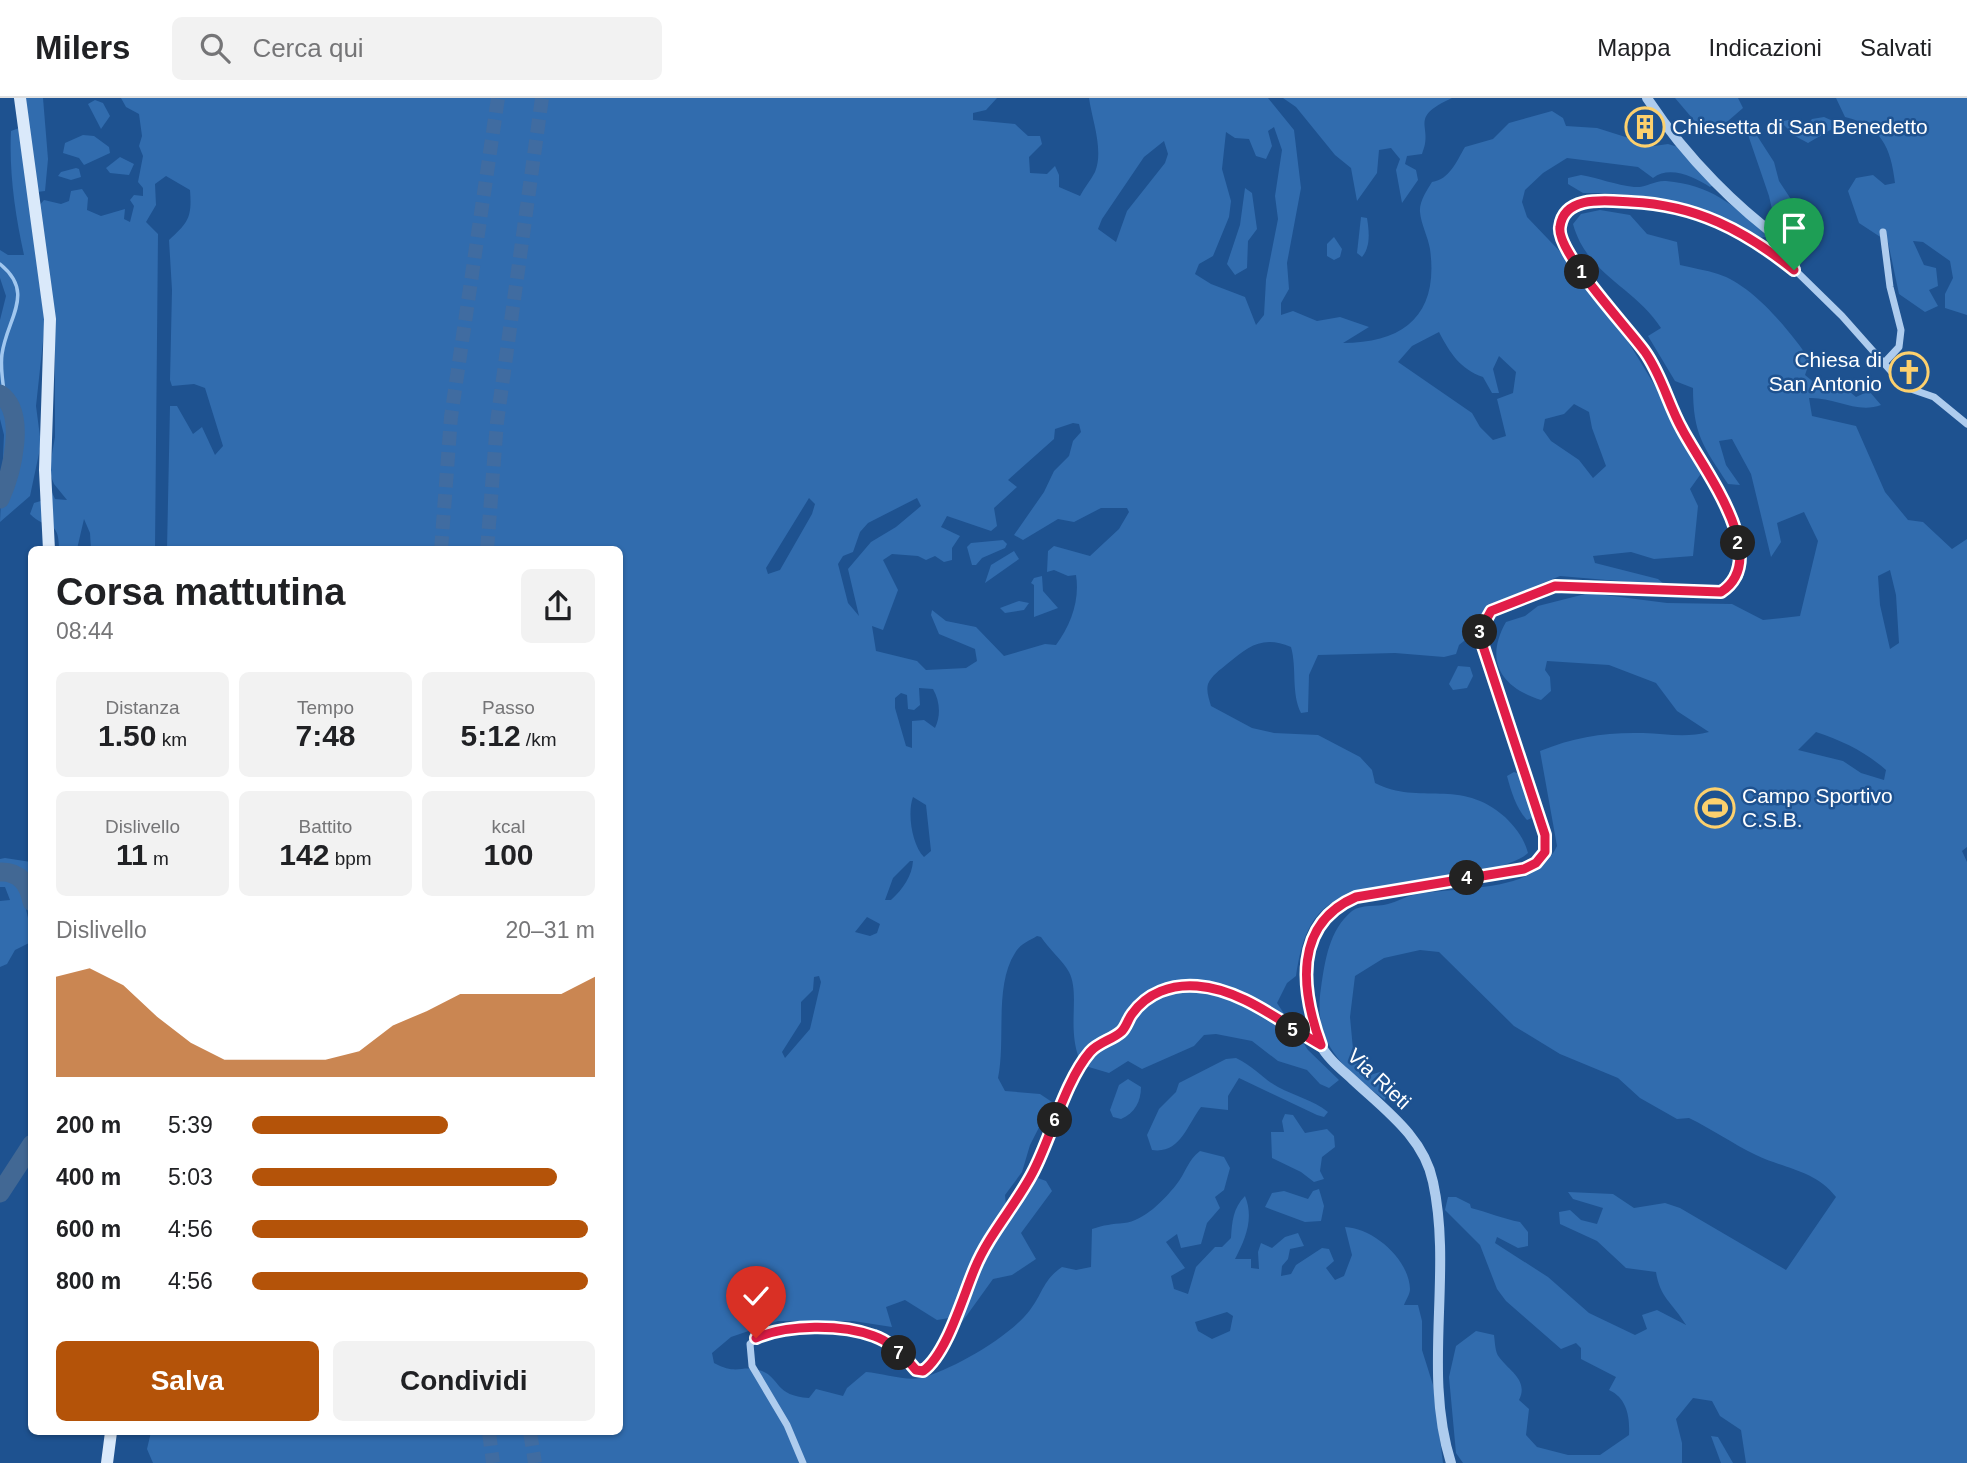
<!DOCTYPE html>
<html lang="it">
<meta charset="utf-8">
<style>
body{margin:0;font-family:Helvetica,sans-serif;background:#f2f2f2;color:#202124;height:100vh;display:flex;flex-direction:column;font-size:26px;white-space:nowrap}
*{box-sizing:border-box;margin:0}
p{font-size:23px;color:#757577}
.icon{flex:none;width:38px;height:38px;fill:none;stroke:currentColor;stroke-width:2;stroke-linecap:round;stroke-linejoin:round}
.map{position:relative;flex:1;overflow:hidden}
.details{position:absolute;left:28px;top:448px;width:595px;height:889px;display:flex;flex-direction:column;background:#fff;border-radius:10px;box-shadow:0 2px 5px #0004}
.details>*{flex:none}
.pin{position:absolute;display:grid;place-items:center;width:60px;height:60px;color:#fff;margin:-72px -30px;border-radius:50% 50% 50% 0;rotate:-45deg;box-shadow:0 0 7px #0007}
.pin .icon{rotate:45deg}
.km{position:absolute;width:35px;height:35px;margin:-18px;border-radius:50%;background:#222;color:#fff;font-size:19px;line-height:35px;text-align:center}
.round{display:grid;place-items:center;flex:none;width:74px;height:74px;border-radius:10px;background:#f2f2f2}
.head{display:flex;align-items:center;justify-content:space-between;height:119px;padding:0 28px}
h1{font-size:38px;font-weight:600;line-height:52px}
.stats{display:grid;grid-template-columns:repeat(3,1fr);gap:10px;height:119px;padding:7px 28px}
.stats div{display:grid;align-content:center;border-radius:10px;background:#f2f2f2;text-align:center}
.stats b{font-size:30px;font-weight:600}
.stats small{font-size:19px;font-weight:400}
.stats p{font-size:19px}
.chart{height:196px;padding:14px 28px}
.chart p{display:flex;justify-content:space-between}
.chart svg{width:100%;height:126px;margin-top:7px;fill:#b45309;opacity:.7}
.primary-button{display:flex;gap:14px;margin-top:auto;padding:14px 28px}
.primary-button a{flex:1;height:80px;border-radius:10px;background:#b45309;color:#fff;font-size:28px;font-weight:600;line-height:80px;text-align:center}
.primary-button a+a{background:#f2f2f2;color:#202124}
ul{padding:0 28px;list-style:none;font-size:23px}
li{display:grid;grid-template-columns:112px 84px 1fr;align-items:center;height:52px}
li i{height:18px;border-radius:9px;background:#b45309}
header{display:flex;align-items:center;gap:42px;box-sizing:border-box;height:98px;padding:0 35px;background:#fff;border-bottom:2px solid #e0e0e0}
header strong{font-size:33px}
nav{display:flex;gap:38px;margin-inline-start:auto;font-size:24px}
.search{width:490px;height:63px;background:#f2f2f2;display:flex;align-items:center;gap:18px;box-sizing:border-box;padding:0 24px;border-radius:10px;color:#757577;font-size:26px}
.map>svg:first-child{display:block}
.green{fill:#316cae;fill-rule:evenodd}
.lines{fill:none;stroke-linecap:round;stroke-linejoin:round}
.stream{stroke:#a1c7ef;stroke-width:3.5}
.river{stroke:#426894;stroke-width:19}
.trunk-tunnel{stroke:#406ca1;stroke-width:14;stroke-dasharray:14 7;stroke-linecap:butt}
.minor{stroke:#aeccee;stroke-width:7}
.tertiary{stroke:#aeccee;stroke-width:10}
.secondary{stroke:#dae9fa;stroke-width:12}
.route-casing{stroke:#fff;stroke-width:14}
.route{stroke:#e11d48;stroke-width:9}
.labels{text-anchor:middle;stroke-width:5;stroke-linejoin:round;paint-order:stroke}
.poi-label{font-size:21px;fill:#fff;stroke:#1e5290;text-anchor:start}
.street-label{font-size:21px;fill:#fff;stroke:#1e5290}
</style>
<header>
<strong>Milers</strong>
<div class="search"><svg class="icon" aria-label="search" viewBox="0 0 24 24"><circle cx="10" cy="10" r="6"/><path d="M15 15l6 6"/></svg>Cerca qui</div>
<nav><a>Mappa</a><a>Indicazioni</a><a>Salvati</a></nav>
</header>
<div class="map">
<svg width="1967" height="1365" viewBox="0 0 1967 1365">
<rect width="100%" height="100%" fill="#1e5290"/>
<g class="green">
<path d="M25,0H43L48,61L45,93L37,94Z"/>
<path d="M121,0H997L986,12L973,15V22L1015,26L1028,38H1040L1042,46L1029,59L1030,75L1047,76L1055,68L1059,77V89L1080,98C1084,90 1091,82 1095,74C1104,52 1092,22 1089,0H1268L1294,32L1301,90L1287,165L1289,191L1281,205V217L1293,213L1317,223L1340,219L1369,229L1343,245C1405,245 1439,216 1430,151C1428,139 1421,126 1420,114C1419,104 1427,92 1432,84C1450,81 1456,64 1465,49L1493,41L1509,25L1552,13L1563,20L1566,28L1597,30L1654,48L1668,46L1678,49L1714,87L1710,89C1694,79 1670,67 1653,80L1638,69L1567,60L1543,75L1525,92L1522,104L1527,119L1570,164L1615,222L1700,362V377L1690,391L1698,408L1693,458L1654,461L1631,454L1593,458L1595,465L1658,481L1665,487L1560,478L1489,507L1471,530L1469,539L1459,547L1456,556L1444,559L1395,555L1318,557L1309,577L1308,614L1301,615C1291,595 1297,570 1291,549C1262,537 1249,548 1227,566C1220,572 1212,577 1208,586C1206,593 1209,601 1211,608L1252,630L1274,635L1318,637L1360,659L1372,672L1375,685C1420,708 1460,679 1505,719C1516,730 1524,740 1528,755C1504,777 1392,788 1354,795C1312,807 1302,838 1296,878L1287,885L1277,905L1308,952L1339,982L1329,990L1320,986L1307,972L1278,963L1252,943L1216,936L1204,937L1194,948L1142,971L1128,963L1109,975L1082,967C1065,934 1081,897 1069,874C1063,863 1049,851 1041,839L1037,838C1029,843 1020,846 1015,855C994,888 1006,942 998,980L1005,993L1040,996L1052,1004L1030,1047L1022,1074L1005,1097L1006,1107L1038,1080L1046,1083L1052,1093L1021,1135L1036,1161L1012,1177L993,1181L962,1224L949,1220L937,1222L905,1202L886,1209L892,1229L853,1223H778L731,1239L712,1255L714,1265C738,1278 741,1266 762,1273C780,1280 775,1298 809,1300L816,1291L843,1298L847,1290L866,1274C882,1275 905,1283 920,1280C951,1273 1011,1238 1030,1212C1043,1195 1043,1182 1062,1169L1076,1172L1091,1169L1092,1131C1104,1127 1112,1126 1124,1125C1144,1123 1164,1102 1176,1087C1186,1075 1187,1063 1200,1053L1224,1059L1230,1070L1224,1092L1215,1099L1220,1110L1207,1125L1201,1146L1181,1150L1177,1136L1166,1144L1185,1170L1171,1178L1174,1191L1188,1196L1196,1169L1215,1149H1222L1231,1140C1232,1124 1233,1110 1245,1098C1254,1120 1246,1140 1235,1161H1251V1170L1259,1171L1258,1154L1261,1145L1272,1150L1285,1139L1298,1135L1304,1148L1290,1151L1288,1161L1282,1168L1281,1178L1291,1176L1296,1167L1322,1150L1329,1151L1334,1163L1326,1170L1335,1182L1344,1178L1352,1157L1345,1129C1373,1130 1409,1161 1410,1191C1410,1196 1406,1202 1404,1207H1418L1422,1223V1252L1433,1287L1443,1365H153L147,1351L151,1334H620V452L167,451L170,308H177L193,336L202,329L215,357L223,348L205,290L194,286L172,288L170,282L172,192L169,142C189,124 192,119 190,92L166,78L155,86L156,107L146,124L158,136L155,451H91L90,435L84,421L77,451H59C59,419 46,433 30,416L34,405L44,402L51,392L55,401L67,402L54,386L49,373L55,339V222L38,109L44,102L61,106L69,103L71,93L82,91L88,100L87,112L101,118L125,111L124,121L130,124L134,108L130,102L134,97L143,98V90L138,84L143,58L139,48L142,38L139,16L126,9ZM1274,29L1282,52L1275,98L1278,121L1266,182L1264,217L1256,227L1245,199L1211,186L1195,176L1199,166L1213,158L1229,119L1231,103L1222,71L1226,34L1235,40L1249,41L1256,58L1266,61L1272,48L1268,33ZM1164,43L1168,56L1165,65L1127,113L1116,144L1098,131L1102,121L1144,59ZM1439,234C1450,255 1460,271 1483,279L1492,295H1499L1493,271L1499,258L1516,274L1513,295L1497,301L1506,338L1493,342L1480,329L1472,315L1398,264L1412,248ZM1574,306L1589,314L1592,330L1606,368L1593,380L1579,362L1551,343L1543,332L1545,321L1564,316ZM1073,325L1079,326L1081,334L1073,343L1069,358L1054,373L1044,394L1014,437L1023,442L1058,421L1074,424L1101,410H1127L1129,414L1119,431L1090,458L1054,448L1048,453L1047,474L1054,472L1068,478L1076,477C1080,502 1071,527 1056,547L1045,546L1004,558L976,529L946,523L932,512L931,517L939,536L975,551L977,563L966,570L926,572L917,563L876,553L872,528L883,532L898,492L883,462L892,456L918,458L926,462L935,458L944,464L952,462V450L960,438L941,429L947,418L991,433L997,428L994,410L1017,389L1008,382L1054,341L1055,331ZM809,400L815,406L812,416L780,472L768,476L766,470ZM917,400L921,408L896,429L871,444L848,471L859,518L848,505L838,466L843,458L853,454L860,434L868,425ZM919,590L933,591C940,603 941,618 935,630L924,622L912,623V650L906,648L895,610V600L901,595L907,597L908,611L914,612L920,607ZM913,699L926,707L931,753L924,759C912,747 907,715 913,699ZM910,763H913C912,778 903,791 891,802H885L893,780ZM867,819L880,826L877,835L870,838L855,834ZM819,878L821,884L810,931L785,960L782,954L801,924V904L813,892L814,879ZM1227,1214L1233,1218L1230,1233L1212,1241L1198,1233L1195,1224Z"/>
<path d="M1283,0H1452C1406,21 1435,27 1422,56L1407,58L1405,66L1416,72L1418,82L1402,105L1396,72L1400,61L1391,50L1379,52L1377,75L1357,103L1351,70L1335,57L1296,9Z"/>
<path d="M1675,0H1738L1743,10L1728,23L1704,34Z"/>
<path d="M1836,0H1967V217L1945,210V196L1953,180L1950,163L1923,144L1913,143L1924,167L1936,170L1938,188L1929,192L1938,208L1925,214L1899,196L1888,144L1859,125L1848,93L1856,80L1873,77L1885,87L1895,85C1891,50 1881,27 1845,19Z"/>
<path d="M95,2L103,5L110,18L101,31L88,6Z"/>
<path d="M1824,19L1833,23L1832,31L1808,45L1795,38L1781,24L1788,22L1806,28L1812,21Z"/>
<path d="M1744,25L1754,33L1774,64L1779,83L1806,124L1797,134L1777,133L1769,98Z"/>
<path d="M19,30L45,225L36,308L41,346L30,398L0,424L4,337L0,321V222L6,198L0,180V152L8,157H24C15,116 9,75 11,33Z"/>
<path d="M83,37L94,38L109,49L110,55L84,67L79,60L63,55L65,45Z"/>
<path d="M120,59L134,66L129,77L110,75L106,70Z"/>
<path d="M76,70L79,71L81,79L71,82L58,78L61,74Z"/>
<path d="M1581,77C1598,80 1616,87 1634,89C1646,90 1655,82 1666,83C1711,87 1731,106 1765,134L1766,139L1759,140C1707,103 1645,95 1583,95L1568,86V80Z"/>
<path d="M1245,90L1252,95L1257,131L1248,143L1247,170L1235,177L1227,166L1240,127Z"/>
<path d="M1600,112L1630,117L1647,136L1677,144L1680,167C1692,170 1706,172 1718,176C1753,187 1790,233 1810,262L1805,277L1822,291L1834,281L1856,299L1869,293L1881,307C1857,316 1834,299 1809,300L1812,318L1856,328L1885,394L1908,422L1923,424L1952,451L1967,441V749L1962,753L1967,764V1365H1746L1741,1332L1720,1318L1712,1303L1693,1300L1676,1321L1682,1345V1365H1463L1456,1355L1449,1279L1456,1248L1476,1233L1494,1237C1495,1244 1495,1254 1499,1259C1509,1273 1529,1282 1519,1302L1529,1311L1526,1337L1537,1349L1568,1357H1600L1629,1337C1630,1319 1627,1300 1609,1292L1616,1279L1581,1261V1250L1576,1245L1561,1251L1506,1203L1497,1191L1480,1147L1445,1112L1448,1099H1456L1470,1106L1471,1110C1488,1114 1503,1121 1520,1124L1528,1134V1148L1518,1150L1497,1139L1495,1145L1548,1179L1589,1215L1635,1237L1647,1231L1642,1217L1657,1212L1686,1227C1672,1204 1660,1200 1656,1174L1626,1170L1597,1143L1560,1126L1559,1114L1570,1112L1581,1122L1597,1126L1603,1110L1573,1101L1568,1094L1613,1096L1634,1110L1665,1105L1680,1110L1786,1172L1836,1099C1815,1072 1785,1071 1756,1057C1733,1046 1712,1031 1689,1020L1677,1021L1640,1000L1618,980L1560,956L1514,928L1439,854L1420,852L1384,860L1355,878L1350,919L1354,962L1370,977L1380,974L1388,989L1385,1002C1344,971 1312,946 1321,890C1325,863 1329,832 1352,813C1361,806 1377,809 1388,806C1397,804 1404,799 1413,797C1459,787 1534,798 1557,748L1540,653C1574,639 1606,634 1643,635C1666,636 1687,640 1709,634L1677,613L1656,585L1609,567L1547,563L1545,572L1550,579L1551,593L1541,602C1501,589 1484,563 1506,524L1525,518L1538,508L1589,495L1667,505L1732,506L1763,522L1800,518L1818,443L1804,414L1777,425L1781,444L1771,459L1751,376L1732,341L1719,343L1726,367L1740,387L1728,386C1703,348 1693,336 1693,290L1675,283L1648,238L1661,230C1636,190 1587,177 1573,126L1581,116ZM1890,472L1896,497L1899,545L1890,551L1880,507L1878,478ZM1816,634C1843,643 1864,653 1886,672L1884,682L1861,675L1843,663L1798,652Z"/>
<path d="M1361,119L1367,120C1369,133 1371,148 1362,159L1357,155Z"/>
<path d="M1334,139L1342,151L1340,159L1334,162L1327,158V146Z"/>
<path d="M1003,442L1007,446L1005,450L982,460L976,467H972L967,449L971,445Z"/>
<path d="M1014,453L1019,461L985,485L991,467Z"/>
<path d="M1042,478L1043,493L1058,510L1034,519V487L1031,485L1034,480Z"/>
<path d="M1019,503L1029,505L1024,512L1005,515L1000,510Z"/>
<path d="M1458,568L1470,569L1473,578L1467,590L1453,592L1449,586Z"/>
<path d="M1514,674L1522,677L1532,711V720L1527,722C1516,710 1511,693 1507,678Z"/>
<path d="M5,760L31,764V782L18,770H0V761Z"/>
<path d="M0,779H14L20,784L32,838L31,844L15,852L7,866L0,869V803L10,802L5,789H0Z"/>
<path d="M1236,960C1255,969 1263,981 1278,989C1295,998 1313,1002 1328,1014L1324,1019L1317,1017L1239,980L1228,998V1012L1201,1009C1186,1029 1180,1056 1152,1052L1147,1037L1159,1011L1176,994L1179,985L1226,961Z"/>
<path d="M1128,981L1141,989C1141,1003 1135,1015 1121,1021L1113,1019L1110,1012L1119,987Z"/>
<path d="M1285,1016L1293,1017L1305,1035L1327,1031L1334,1038L1335,1049L1322,1059L1320,1073L1324,1081L1314,1084L1301,1074L1272,1060L1271,1034H1284L1282,1023Z"/>
<path d="M1319,1091L1324,1108L1321,1123L1305,1124L1265,1109L1272,1095L1284,1093L1308,1101L1313,1093Z"/>
<path d="M1711,1338L1718,1339L1733,1365H1721Z"/>
</g>
<g class="lines">
<path class="stream" d="M0,166C36,195 7,220 2,256C0,270 3,286 5,300"/>
<g class="river">
<path d="M0,296C28,315 11,377 0,401"/>
<path d="M0,774C19,773 29,786 32,804"/>
<path d="M0,1095L32,1046"/>
</g>
<g class="trunk-tunnel">
<path d="M441,452L451,319L498,0"/>
<path d="M487,452L497,324L542,0"/>
<path d="M489,1334L493,1365"/>
<path d="M530,1334L535,1365"/>
</g>
<g class="minor">
<path d="M1883,134L1890,189L1901,232L1899,249L1884,265"/>
<path d="M1794,171L1842,218L1905,289L1934,299L1967,326"/>
<path d="M803,1365L787,1327L752,1268L750,1246C772,1223 845,1227 875,1238C890,1243 906,1260 916,1272L927,1271C951,1240 959,1200 977,1166C993,1134 1015,1106 1033,1075C1053,1037 1061,989 1089,955C1098,945 1110,942 1120,935C1125,931 1128,922 1131,917C1146,895 1170,887 1196,888C1241,890 1282,925 1320,947"/>
</g>
<path class="tertiary" d="M1451,1365C1422,1273 1453,1176 1433,1084C1424,1039 1384,1011 1352,981C1341,971 1327,960 1320,946C1309,921 1307,895 1308,868C1309,834 1325,813 1356,799L1524,771L1536,765L1545,754V737L1482,545L1480,533L1491,513L1555,488L1577,487L1705,495L1721,494L1738,478C1751,422 1702,375 1680,328C1669,304 1661,278 1646,256C1630,230 1557,156 1559,131C1563,97 1607,103 1631,104C1699,107 1741,130 1794,171L1798,153C1741,116 1684,57 1647,0"/>
<g class="secondary">
<path d="M20,0L50,221L45,372L49,452"/>
<path d="M107,1365L111,1334"/>
</g>
</g>
<g class="lines">
<g class="route-casing">
<path id="route" d="M756,1240C787,1226 842,1226 874,1238C890,1243 906,1260 916,1272L923,1273C947,1256 963,1198 975,1170C989,1136 1016,1107 1033,1074C1051,1040 1065,983 1090,954C1099,944 1112,942 1121,934C1126,930 1128,921 1132,916C1147,895 1171,886 1197,888C1242,891 1283,926 1321,947C1301,892 1293,826 1356,799L1524,771L1536,765L1545,754V737L1482,545L1480,533L1491,513L1555,488L1721,494C1774,460 1701,368 1682,331C1668,306 1662,278 1645,254C1628,230 1556,154 1560,129C1564,96 1608,103 1631,104C1696,107 1744,132 1794,172"/>
</g>
<use href="#route" class="route"/>
</g>
<defs>
<g id="building-ring" transform="scale(2.0125)"><circle r="9.5" fill="#1e5290" stroke="#fcd06d" stroke-width="1.5"/><path d="M-4-6H4V6H1V3H-1V6H-4ZM-2.5-4.3h1.7v1.8h-1.7ZM.8-4.3h1.7v1.8H.8ZM-2.5-1h1.7V.8h-1.7ZM.8-1h1.7V.8H.8Z" fill="#fcd06d"/></g>
<g id="church-ring" transform="scale(2.0125)"><circle r="9.5" fill="#1e5290" stroke="#fcd06d" stroke-width="1.5"/><path d="M-1.2-6h2.4v3.5h3.3v2.4h-3.3V6h-2.4V-.1h-3.3v-2.4h3.3Z" fill="#fcd06d"/></g>
<g id="stadium-ring" transform="scale(2.0125)"><circle r="9.5" fill="#1e5290" stroke="#fcd06d" stroke-width="1.5"/><path d="M0-5a6.5 5 0 1 0 0 10a6.5 5 0 1 0 0-10ZM-3.5-1.8h7v3.6h-7Z" fill="#fcd06d"/></g>
</defs>
<g fill-rule="evenodd">
<use href="#building-ring" x="1645" y="29"/>
<use href="#church-ring" x="1909" y="274"/>
<use href="#stadium-ring" x="1715" y="710"/>
</g>
<g class="labels">
<g class="poi-label">
<text x="1672" y="36">Chiesetta di San Benedetto</text>
<text x="1882" y="269" text-anchor="end">Chiesa di<tspan x="1882" dy="24">San Antonio</tspan></text>
<text x="1742" y="705">Campo Sportivo<tspan x="1742" dy="24">C.S.B.</tspan></text>
</g>
<g class="street-label">
<text transform="translate(1379 981) rotate(43)" y="7">Via Rieti</text>
</g>
</g>
</svg>
<div class="pin" style="left:1794px;top:172px;background:#1e9e55"><svg class="icon" aria-label="arrive" viewBox="0 0 24 24"><path d="M6 21V4h12l-3 4 3 4H6"/></svg></div>
<div class="pin" style="left:756px;top:1240px;background:#d93025"><svg class="icon" aria-label="check" viewBox="0 0 24 24"><path d="M5 12l5 5 9-10"/></svg></div>
<b class="km" style="left:1582px;top:174px">1</b>
<b class="km" style="left:1738px;top:445px">2</b>
<b class="km" style="left:1480px;top:534px">3</b>
<b class="km" style="left:1467px;top:780px">4</b>
<b class="km" style="left:1293px;top:932px">5</b>
<b class="km" style="left:1055px;top:1022px">6</b>
<b class="km" style="left:899px;top:1255px">7</b>
<section class="details">
<div class="head"><div><h1>Corsa mattutina</h1><p>08:44</p></div><a class="round"><svg class="icon" aria-label="share" viewBox="0 0 24 24"><path d="M12 15V3M7 8l5-5 5 5M5 13v7h14v-7"/></svg></a></div>
<div class="stats">
<div><p>Distanza</p><b>1.50<small> km</small></b></div>
<div><p>Tempo</p><b>7:48</b></div>
<div><p>Passo</p><b>5:12<small> /km</small></b></div>
</div>
<div class="stats">
<div><p>Dislivello</p><b>11<small> m</small></b></div>
<div><p>Battito</p><b>142<small> bpm</small></b></div>
<div><p>kcal</p><b>100</b></div>
</div>
<div class="chart"><p><span>Dislivello</span>20–31 m</p>
<svg viewBox="0 0 160 44" preserveAspectRatio="none"><path d="M0 44V9L10 6L20 12L30 23L40 32L50 38L60 38L70 38L80 38L90 35L100 26L110 21L120 15L130 15L140 15L150 15L160 9V44z"/></svg>
</div>
<ul>
<li><b>200 m</b>5:39<i style="width:57%"></i></li>
<li><b>400 m</b>5:03<i style="width:89%"></i></li>
<li><b>600 m</b>4:56<i style="width:98%"></i></li>
<li><b>800 m</b>4:56<i style="width:98%"></i></li>
</ul>
<div class="primary-button"><a>Salva</a><a>Condividi</a></div>
</section>
</div>
